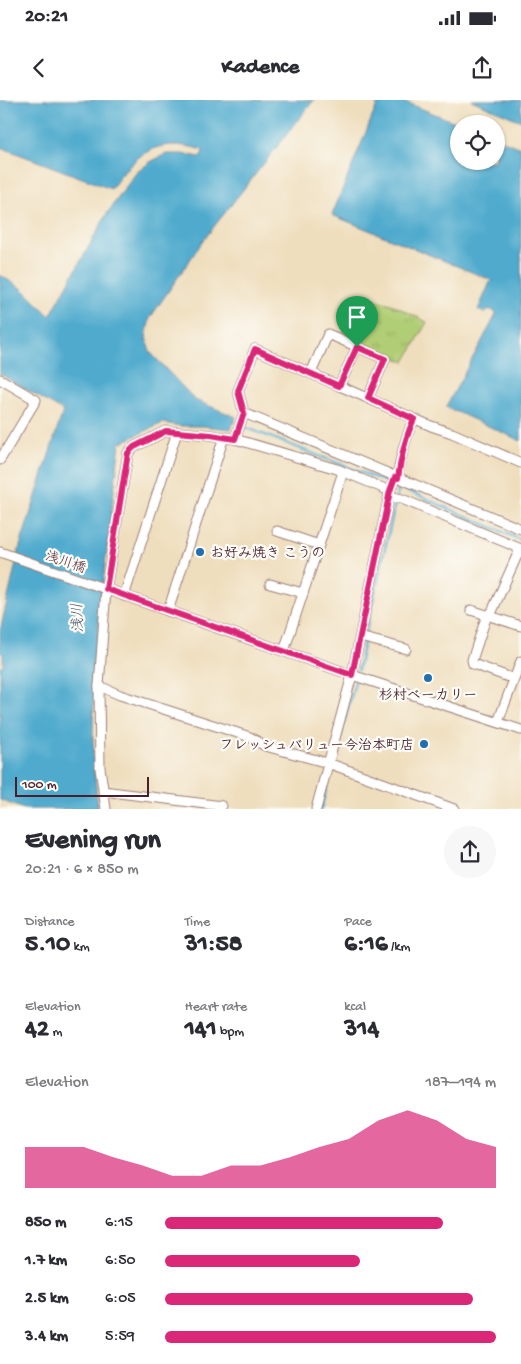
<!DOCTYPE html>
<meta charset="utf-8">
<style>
body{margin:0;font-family:"Gochi Hand","Klee One",sans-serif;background:#f7f7f7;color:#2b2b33;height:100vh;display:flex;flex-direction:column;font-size:19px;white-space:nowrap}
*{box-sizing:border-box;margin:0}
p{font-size:16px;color:#7c7c81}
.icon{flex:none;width:28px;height:28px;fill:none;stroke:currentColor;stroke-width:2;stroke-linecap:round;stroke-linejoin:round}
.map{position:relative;height:709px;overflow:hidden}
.drawer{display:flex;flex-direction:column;background:#fff;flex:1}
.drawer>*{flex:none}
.tools{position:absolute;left:450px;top:15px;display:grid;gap:10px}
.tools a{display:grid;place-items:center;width:55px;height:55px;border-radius:50%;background:#fff;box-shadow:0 1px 4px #0004;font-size:25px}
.scale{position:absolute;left:15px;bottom:12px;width:134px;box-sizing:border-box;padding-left:5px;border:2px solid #4a1f2b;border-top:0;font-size:14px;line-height:18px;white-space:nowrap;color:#4a1f2b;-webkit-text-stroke:4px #fdfcf7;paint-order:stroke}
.pin{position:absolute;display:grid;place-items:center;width:42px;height:42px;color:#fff;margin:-51px -21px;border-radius:50% 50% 50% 0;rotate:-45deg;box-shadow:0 0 5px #0007}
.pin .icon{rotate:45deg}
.round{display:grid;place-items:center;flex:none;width:52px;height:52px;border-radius:26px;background:#f7f7f7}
.headline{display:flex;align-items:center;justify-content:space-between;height:85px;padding:0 25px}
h1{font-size:28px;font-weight:800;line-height:38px}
.figures{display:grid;grid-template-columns:repeat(3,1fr);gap:8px;height:85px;padding:5px 25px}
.figures div{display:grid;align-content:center}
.figures b{font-size:25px;font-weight:800}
.figures small{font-size:14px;font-weight:400}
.figures p{font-size:14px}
.chart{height:140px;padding:10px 25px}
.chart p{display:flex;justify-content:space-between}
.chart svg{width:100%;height:90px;margin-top:5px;fill:#db2777;opacity:.7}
ul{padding:0 25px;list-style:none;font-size:16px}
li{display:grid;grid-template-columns:80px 60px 1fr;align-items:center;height:38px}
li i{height:12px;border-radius:6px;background:#db2777}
.status{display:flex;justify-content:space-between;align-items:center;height:35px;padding:0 25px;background:#fff;direction:ltr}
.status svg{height:14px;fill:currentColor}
header{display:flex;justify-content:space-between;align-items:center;height:65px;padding:0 25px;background:#fff;font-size:22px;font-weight:800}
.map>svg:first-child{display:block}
.park{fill:url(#park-tufts);stroke:#7d7650}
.water{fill:#50aacd;stroke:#4d647c}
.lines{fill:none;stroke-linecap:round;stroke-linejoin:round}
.stream{stroke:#50aacd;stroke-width:2.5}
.minor-casing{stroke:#9c7e74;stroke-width:11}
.minor{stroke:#fff;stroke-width:9}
.route-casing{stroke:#fff;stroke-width:10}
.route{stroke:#db2777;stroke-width:6}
.poi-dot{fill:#1f6fb2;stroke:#fdfcf7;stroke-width:2}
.labels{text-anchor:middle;stroke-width:4.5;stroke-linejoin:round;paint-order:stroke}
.poi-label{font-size:14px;font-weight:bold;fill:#4a1f2b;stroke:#fdfcf7;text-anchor:start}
.street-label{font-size:14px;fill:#4a1f2b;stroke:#fdfcf7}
.water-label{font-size:15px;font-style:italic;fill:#4c576c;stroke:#fdfcf7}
</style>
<div class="status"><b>20:21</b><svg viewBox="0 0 49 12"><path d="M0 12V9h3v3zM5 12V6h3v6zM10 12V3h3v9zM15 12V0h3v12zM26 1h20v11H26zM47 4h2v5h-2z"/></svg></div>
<header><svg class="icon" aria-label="back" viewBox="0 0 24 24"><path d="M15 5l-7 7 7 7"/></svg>Kadence<svg class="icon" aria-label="share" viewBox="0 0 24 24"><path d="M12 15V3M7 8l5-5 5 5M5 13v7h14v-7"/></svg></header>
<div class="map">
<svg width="521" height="709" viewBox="0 0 521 709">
<defs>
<pattern id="park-tufts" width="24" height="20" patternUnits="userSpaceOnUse" patternTransform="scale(1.25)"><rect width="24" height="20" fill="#b0ce75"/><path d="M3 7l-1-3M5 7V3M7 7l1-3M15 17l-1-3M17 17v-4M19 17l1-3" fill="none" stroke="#99b065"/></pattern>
</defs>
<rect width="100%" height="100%" fill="#fdfcf7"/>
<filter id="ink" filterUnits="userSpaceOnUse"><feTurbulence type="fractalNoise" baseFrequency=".02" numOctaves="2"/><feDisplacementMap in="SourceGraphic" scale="10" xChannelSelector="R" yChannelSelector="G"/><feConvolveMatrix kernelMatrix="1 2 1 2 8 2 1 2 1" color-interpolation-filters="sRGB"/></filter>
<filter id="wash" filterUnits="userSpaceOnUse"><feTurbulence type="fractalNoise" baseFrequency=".0096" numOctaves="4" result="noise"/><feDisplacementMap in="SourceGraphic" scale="20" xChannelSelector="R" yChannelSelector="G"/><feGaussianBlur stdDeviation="1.12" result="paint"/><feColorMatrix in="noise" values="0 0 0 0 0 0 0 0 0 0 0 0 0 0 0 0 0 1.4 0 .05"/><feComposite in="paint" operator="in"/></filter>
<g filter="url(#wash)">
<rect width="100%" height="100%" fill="#efdebd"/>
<path class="park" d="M360,195L391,204L427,222L405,262L342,235Z"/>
<g class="water">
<path d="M0,0H314L205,138L150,218L146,237L150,252L195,300L236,317L231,329L201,326H180L163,323L120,343C108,441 94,538 93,637C93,660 96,685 98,709H24L0,700V566H3V554L0,552V531L20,446L63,311L0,274V175L23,189L50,216L108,112L136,73L150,62L166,54H182L201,57L203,50C156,36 137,53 111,89L0,47Z"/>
<path d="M379,0H400L460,24H459V61H496V38L521,48V341L446,307L496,215L495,212L490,209L485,213L478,210L491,180L332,115Z"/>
<path d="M471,0H521V21Z"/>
</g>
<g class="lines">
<g class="stream">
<path d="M242,326L399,387L521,440"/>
<path d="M365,536L399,387"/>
<path d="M358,570L364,541"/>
<path d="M334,662L356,578"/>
<path d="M321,709L332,667"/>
</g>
</g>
</g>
<g filter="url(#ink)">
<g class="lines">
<g class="minor-casing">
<g id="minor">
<path d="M311,273L328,234L385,259L368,298"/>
<path d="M0,279L36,300L0,360"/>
<path d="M339,286L357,247"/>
<path d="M244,313L521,429"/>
<path d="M235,339L244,313L238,291L255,249L431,326L452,333L521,363"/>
<path d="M397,378C401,357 405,338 414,319"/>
<path d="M389,396L402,399L521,449"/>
<path d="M277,431L319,445"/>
<path d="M0,452L352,575L521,630"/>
<path d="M270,484L303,493"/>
<path d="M124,496L177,332"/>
<path d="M471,510L521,526"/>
<path d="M168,511L224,337"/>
<path d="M487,515L472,560L473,564L514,579"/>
<path d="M490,516L520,449"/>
<path d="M360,537L406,549"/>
<path d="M284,551L343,372"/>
<path d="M99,586L120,595L250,637L265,646L328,663L454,709"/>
<path d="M498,622L521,561"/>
<path d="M103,691L222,706"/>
<path d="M106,709L100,668L99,586L106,489L128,353L134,347L166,331L211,335L235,339L337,369L390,391"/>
<path d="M316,709L352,575L390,391L395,377"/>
</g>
</g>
<use href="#minor" class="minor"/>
</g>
</g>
<g class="lines" filter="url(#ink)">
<g class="route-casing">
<path id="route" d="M357,247L385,259L368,298L414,319C405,338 401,357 398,378L395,377L390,391L352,575L106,489L128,353L134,347L166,331L211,335L235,339L244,313L238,291L255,249L339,286Z"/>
</g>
<use href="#route" class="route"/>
</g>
<g class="poi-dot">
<circle cx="200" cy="452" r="5"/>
<circle cx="428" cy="578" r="5"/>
<circle cx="424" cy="644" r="5"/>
</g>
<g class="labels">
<g class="poi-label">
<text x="210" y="457">お好み焼き こうの</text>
<text x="428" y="599" text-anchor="middle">杉村ベーカリー</text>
<text x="414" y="649" text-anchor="end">フレッシュバリュー今治本町店</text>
</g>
<g class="street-label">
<text transform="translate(66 461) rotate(19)" y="5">浅川橋</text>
</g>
<g class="water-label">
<text transform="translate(77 518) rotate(-93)" y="5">浅川</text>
</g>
</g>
</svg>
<div class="tools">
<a><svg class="icon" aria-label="locate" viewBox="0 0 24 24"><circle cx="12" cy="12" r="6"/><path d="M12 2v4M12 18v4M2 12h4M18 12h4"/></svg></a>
</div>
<div class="scale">100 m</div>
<div class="pin" style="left:357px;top:247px;background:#1e9e55"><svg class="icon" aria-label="arrive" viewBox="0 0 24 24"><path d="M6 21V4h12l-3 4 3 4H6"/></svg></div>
</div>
<section class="drawer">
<div class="headline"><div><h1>Evening run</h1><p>20:21 · 6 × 850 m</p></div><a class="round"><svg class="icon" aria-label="share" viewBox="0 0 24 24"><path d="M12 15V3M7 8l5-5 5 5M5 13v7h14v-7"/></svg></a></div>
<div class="figures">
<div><p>Distance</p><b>5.10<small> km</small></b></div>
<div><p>Time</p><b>31:58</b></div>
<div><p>Pace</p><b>6:16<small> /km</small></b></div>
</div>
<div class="figures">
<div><p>Elevation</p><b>42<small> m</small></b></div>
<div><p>Heart rate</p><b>141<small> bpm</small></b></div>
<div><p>kcal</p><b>314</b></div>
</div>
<div class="chart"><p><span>Elevation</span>187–194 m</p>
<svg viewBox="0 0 160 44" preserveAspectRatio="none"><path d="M0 44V24L10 24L20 24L30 29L40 33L50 38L60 38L70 33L80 33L90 29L100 24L110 20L120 11L130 6L140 11L150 20L160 24V44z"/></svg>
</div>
<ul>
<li><b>850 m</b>6:15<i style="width:84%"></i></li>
<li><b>1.7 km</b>6:50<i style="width:59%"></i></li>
<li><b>2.5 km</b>6:05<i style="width:93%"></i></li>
<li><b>3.4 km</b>5:59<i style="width:100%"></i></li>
</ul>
</section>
